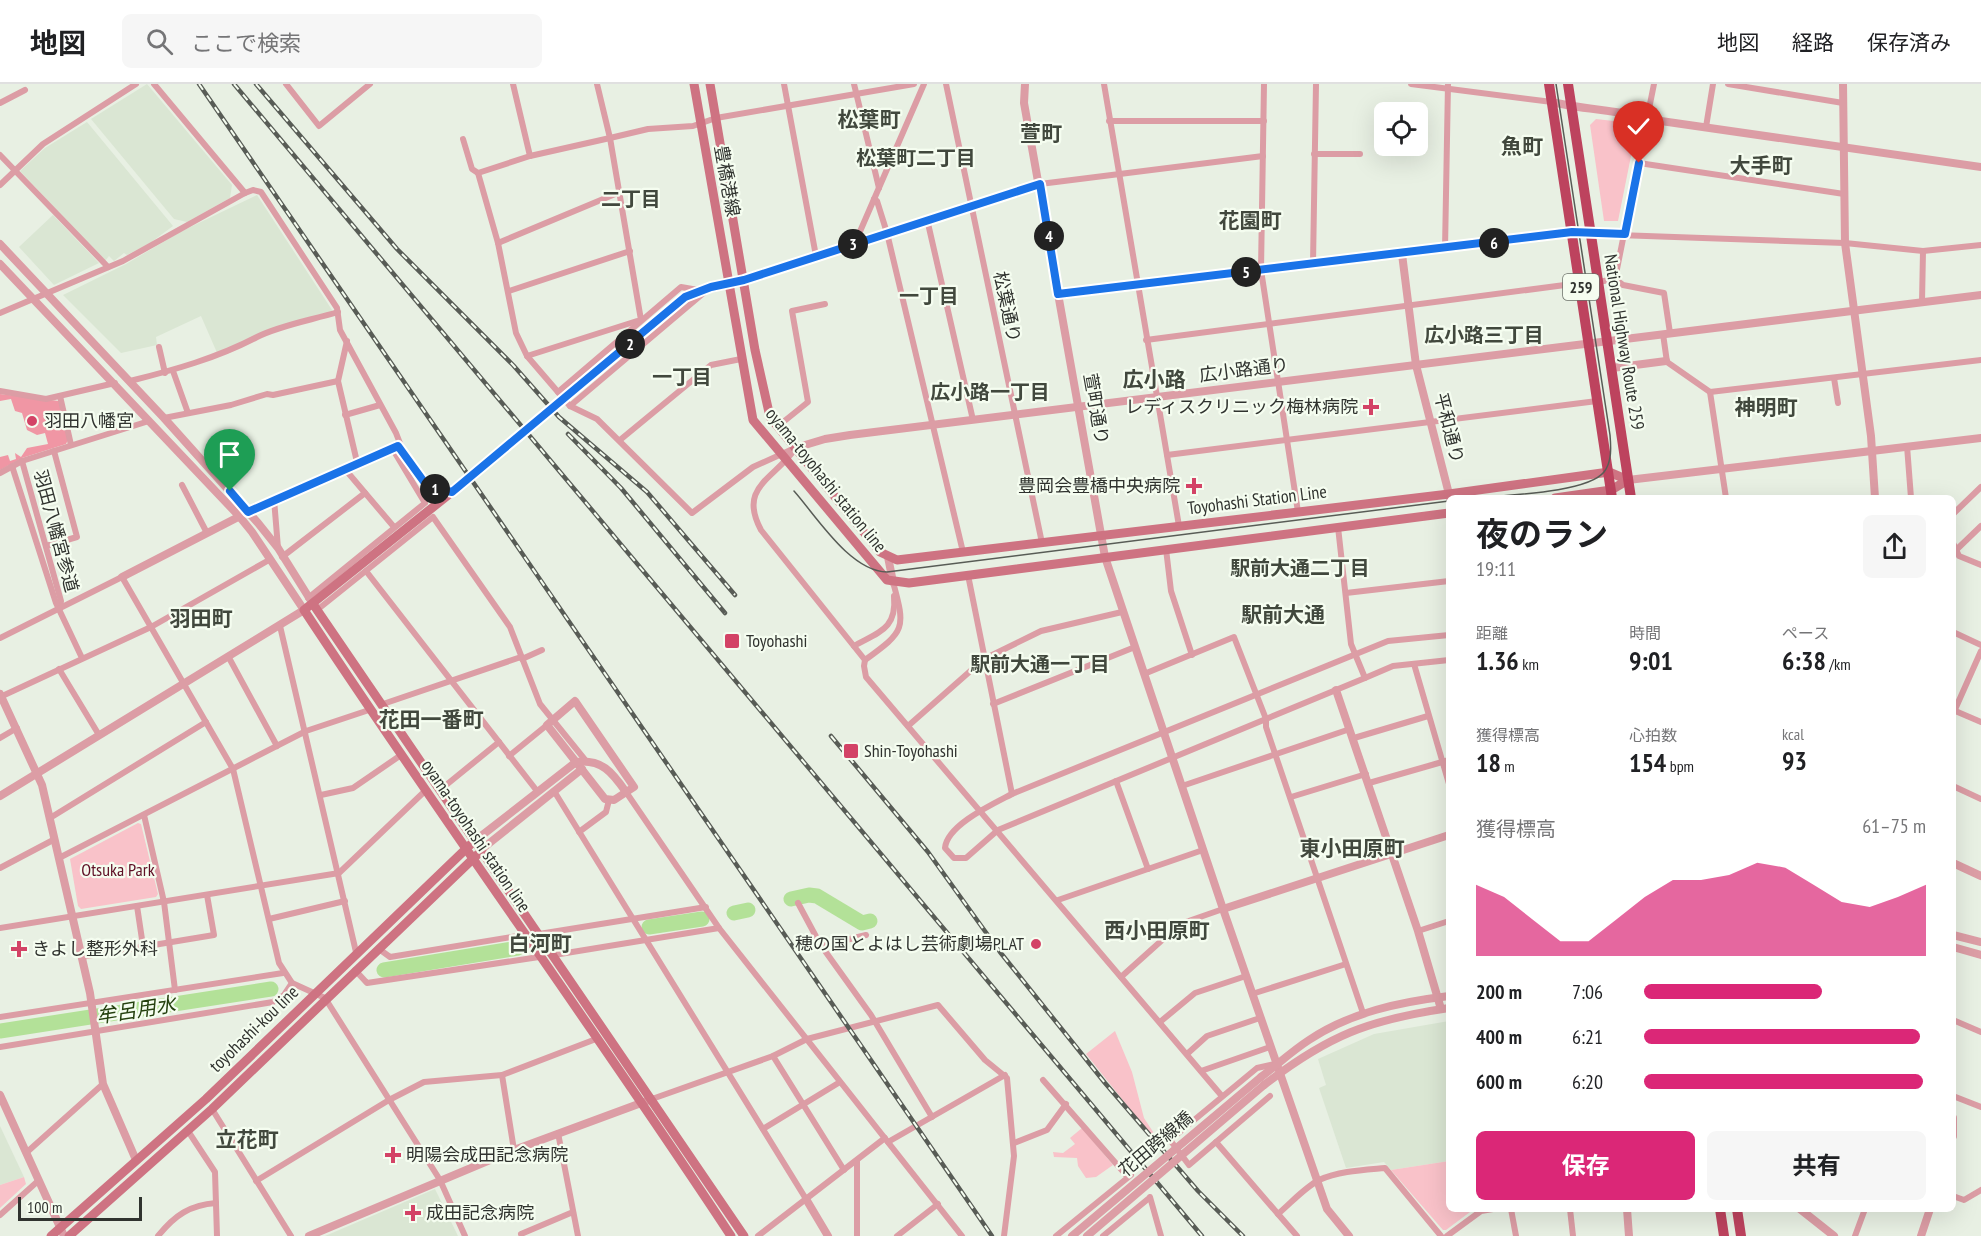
<!DOCTYPE html>
<html lang="ja">
<meta charset="utf-8">
<style>
body{margin:0;font-family:"PT Sans Narrow","Noto Sans JP",sans-serif;background:#f6f6f6;color:#202124;height:100vh;display:flex;flex-direction:column;font-size:22px;white-space:nowrap}
*{box-sizing:border-box;margin:0}
p{font-size:20px;color:#757577}
.icon{flex:none;width:33px;height:33px;fill:none;stroke:currentColor;stroke-width:2;stroke-linecap:round;stroke-linejoin:round}
.map{position:relative;flex:1;overflow:hidden}
.side{position:absolute;left:1446px;top:411px;width:510px;height:717px;display:flex;flex-direction:column;background:#fff;border-radius:9px;box-shadow:0 6px 24px #0002}
.side>*{flex:none}
.controls{position:absolute;left:1374px;top:18px;display:grid;gap:12px}
.controls a{display:grid;place-items:center;width:54px;height:54px;border-radius:9px;background:#fff;box-shadow:0 6px 24px #0002;font-size:30px}
.scale{position:absolute;left:18px;bottom:15px;width:124px;box-sizing:border-box;padding-left:6px;border:3px solid #30332f;border-top:0;font-size:16px;line-height:21px;white-space:nowrap;color:#30332f;-webkit-text-stroke:4px #f5fdf0;paint-order:stroke}
.pin{position:absolute;display:grid;place-items:center;width:51px;height:51px;color:#fff;margin:-62px -26px;border-radius:50% 50% 50% 0;rotate:-45deg;box-shadow:0 0 6px #0007}
.pin .icon{rotate:45deg}
.km{position:absolute;width:30px;height:30px;margin:-15px;border-radius:50%;background:#222;color:#fff;font-size:16px;line-height:30px;text-align:center}
.round{display:grid;place-items:center;flex:none;width:63px;height:63px;border-radius:9px;background:#f6f6f6}
.overview{display:flex;align-items:center;justify-content:space-between;height:102px;padding:0 30px}
h1{font-size:33px;font-weight:700;line-height:45px}
.metrics{display:grid;grid-template-columns:repeat(3,1fr);gap:9px;height:102px;padding:6px 30px}
.metrics div{display:grid;align-content:center}
.metrics b{font-size:26px;font-weight:700}
.metrics small{font-size:16px;font-weight:400}
.metrics p{font-size:16px}
.chart{height:168px;padding:12px 30px}
.chart p{display:flex;justify-content:space-between}
.chart svg{width:100%;height:108px;margin-top:6px;fill:#db2777;opacity:.7}
.action{display:flex;gap:12px;margin-top:auto;padding:12px 30px}
.action a{flex:1;height:69px;border-radius:9px;background:#db2777;color:#fff;font-size:24px;font-weight:700;line-height:69px;text-align:center}
.action a+a{background:#f6f6f6;color:#202124}
ul{padding:0 30px;list-style:none;font-size:20px}
li{display:grid;grid-template-columns:96px 72px 1fr;align-items:center;height:45px}
li i{height:15px;border-radius:8px;background:#db2777}
header{display:flex;align-items:center;gap:36px;box-sizing:border-box;height:84px;padding:0 30px;background:#fff;border-bottom:2px solid #e0e0e0}
header strong{font-size:28px}
nav{display:flex;gap:33px;margin-inline-start:auto;font-size:21px}
.search{width:420px;height:54px;background:#f6f6f6;display:flex;align-items:center;gap:15px;box-sizing:border-box;padding:0 21px;border-radius:9px;color:#757577;font-size:22px}
.map>svg:first-child{display:block}
.built{fill:#dae6d3}
.green{fill:#f9c2c9}
.forest{fill:#f096a4}
.lines{fill:none;stroke-linecap:round;stroke-linejoin:round}
.river{stroke:#b3e198;stroke-width:15}
.minor{stroke:#dc9da5;stroke-width:6}
.tertiary{stroke:#dc9da5;stroke-width:8}
.secondary{stroke:#ce7382;stroke-width:9}
.trunk{stroke:#bd435e;stroke-width:10}
.tram{stroke:#585c56;stroke-width:1.5}
.rail-casing{stroke:#585c56;stroke-width:4.5}
.rail{stroke:#f5fdf0;stroke-width:2;stroke-dasharray:7;stroke-linecap:butt}
.tertiary-bridge{stroke:#dc9da5;stroke-width:8}
.secondary-bridge{stroke:#ce7382;stroke-width:9}
.route-casing{stroke:#fff;stroke-width:12}
.route{stroke:#1a73e8;stroke-width:8}
.poi-dot{fill:#d34366;stroke:#f5fdf0;stroke-width:2}
.labels{text-anchor:middle;stroke-width:4.5;stroke-linejoin:round;paint-order:stroke}
.shield{fill:#f5fdf0;stroke:#6b7069;stroke-width:1.5}
.shield-label{font-size:16px;font-weight:bold;fill:#30332f}
.street-label{font-size:18px;fill:#30332f;stroke:#f5fdf0}
.poi-label{font-size:18px;fill:#30332f;stroke:#f5fdf0;text-anchor:start}
.park-label{font-size:18px;fill:#5f1026;stroke:#f5fdf0}
.neighbourhood-label{font-size:20px;font-weight:bold;fill:#41483d;stroke:#f5fdf0}
.water-label{font-size:20px;font-style:italic;fill:#25410f;stroke:#f5fdf0}
.quarter-label{font-size:21px;font-weight:bold;fill:#41483d;stroke:#f5fdf0}
</style>
<header>
<strong>地図</strong>
<div class="search"><svg class="icon" aria-label="search" viewBox="0 0 24 24"><circle cx="10" cy="10" r="6"/><path d="M15 15l6 6"/></svg>ここで検索</div>
<nav><a>地図</a><a>経路</a><a>保存済み</a></nav>
</header>
<div class="map">
<svg width="1981" height="1152" viewBox="0 0 1981 1152">
<rect width="100%" height="100%" fill="#e8f0e3"/>
<g class="built">
<path d="M147,0L232,101L230,114L187,138L174,135L91,35Z"/>
<path d="M87,38L173,142L150,159L127,171L124,169L114,177L109,172L105,177L20,87L45,64Z"/>
<path d="M257,111L334,229L255,252L218,271L201,232L156,253L157,261L121,269L63,211L126,180L182,147Z"/>
<path d="M53,131L99,179L54,201L19,163Z"/>
<path d="M1449,937V1077L1391,1086L1384,1078L1346,1084L1319,1004L1326,1001L1318,975L1374,950Z"/>
<path d="M0,1042L24,1093L0,1101Z"/>
<path d="M435,1105L458,1152H325Z"/>
</g>
<g class="green">
<path d="M1596,35L1631,39L1636,47L1618,137H1604L1590,41Z"/>
<path d="M138,739L141,740L158,810L156,813L81,825L78,822L70,775Z"/>
<path d="M1115,947L1132,988L1144,1034L1163,1063L1161,1064L1086,970Z"/>
<path d="M1082,1044L1113,1081L1096,1093L1086,1094L1078,1082L1077,1074L1054,1073L1053,1068L1063,1069L1075,1060L1070,1054Z"/>
<path d="M1449,1077V1125H1474L1446,1146H1443L1391,1086Z"/>
<path d="M24,1093L26,1100L0,1124V1101Z"/>
</g>
<path class="forest" d="M0,310L59,317L68,356L66,360L22,374L0,386V373L8,371L10,377L16,375L15,369L21,373L27,364L48,360L45,349L37,351L27,346L22,329L15,327L11,315L0,317Z"/>
<g class="lines">
<g class="river">
<path d="M791,815L809,811L817,812L862,839L870,837"/>
<path d="M734,829L748,826"/>
<path d="M649,843L702,835"/>
<path d="M384,886L518,864"/>
<path d="M0,947L271,905"/>
</g>
<g class="minor">
<path d="M154,0L245,109"/>
<path d="M286,0L319,42L370,0"/>
<path d="M513,0L530,72"/>
<path d="M597,0L610,54L641,236"/>
<path d="M784,0L816,172"/>
<path d="M854,0L879,104"/>
<path d="M946,0L1042,459"/>
<path d="M1104,0L1179,442"/>
<path d="M1264,0L1261,186L1298,428"/>
<path d="M1411,0L1552,18"/>
<path d="M1728,0L1843,19"/>
<path d="M0,19L25,6"/>
<path d="M1109,37H1264"/>
<path d="M1706,43L1713,0"/>
<path d="M463,55L472,85L478,89"/>
<path d="M1314,70H1360"/>
<path d="M0,71L108,183"/>
<path d="M1639,79L1844,110"/>
<path d="M1040,100L1263,72"/>
<path d="M0,101L43,60L136,0"/>
<path d="M874,115L877,117L887,149L963,468"/>
<path d="M927,135L973,336"/>
<path d="M1590,150L1845,159L1923,167L1981,161"/>
<path d="M498,159L620,108"/>
<path d="M855,159L924,0"/>
<path d="M1445,165L1448,0"/>
<path d="M1313,180L1316,0"/>
<path d="M1615,195L1623,201L1664,209L1670,249"/>
<path d="M1598,198L1615,195L1654,0"/>
<path d="M509,207L630,167"/>
<path d="M1922,218L1923,167"/>
<path d="M0,229L123,177L245,109L253,106L261,108L337,224L340,246L396,349C406,377 419,404 452,408"/>
<path d="M1663,250L1667,278L1710,308L1981,276"/>
<path d="M1146,256L1580,199"/>
<path d="M347,257L338,297L357,378"/>
<path d="M159,263L165,289"/>
<path d="M527,272L637,237"/>
<path d="M173,287L188,329"/>
<path d="M1834,294L1838,319"/>
<path d="M130,297C174,286 217,274 257,253C281,241 312,236 338,228"/>
<path d="M0,307L46,315L115,299"/>
<path d="M558,308L681,203L698,206"/>
<path d="M1710,308L1726,414"/>
<path d="M60,312L71,361"/>
<path d="M570,322L706,207"/>
<path d="M345,331L380,321"/>
<path d="M164,334L231,321L267,310L273,311L338,297"/>
<path d="M777,343L808,318L792,227L825,220"/>
<path d="M620,356L711,281L741,275"/>
<path d="M1907,362L1911,414"/>
<path d="M795,364L753,383L692,429L597,335L570,322L527,272L516,249L498,159L478,89L530,72L610,54L648,45L693,42L716,34L914,0"/>
<path d="M795,365C773,396 738,403 761,446L865,576C905,547 906,545 893,498"/>
<path d="M1167,371L1597,317"/>
<path d="M22,377L61,517L60,524"/>
<path d="M12,382L56,519L82,574"/>
<path d="M344,384L394,443"/>
<path d="M0,389L22,377L149,337"/>
<path d="M182,401L207,449"/>
<path d="M274,415L278,464"/>
<path d="M1953,430L1981,403"/>
<path d="M1338,443L1351,560L1365,594"/>
<path d="M1953,459L1959,472L1981,481"/>
<path d="M46,462L77,453L54,367"/>
<path d="M1166,465L1171,507L1192,571"/>
<path d="M1953,469L1981,442"/>
<path d="M282,473L365,409"/>
<path d="M366,487L537,707"/>
<path d="M968,491L1012,710"/>
<path d="M1346,509L1449,497"/>
<path d="M308,514L425,419L392,364"/>
<path d="M317,526L433,433L510,543L540,620L586,677"/>
<path d="M280,542L356,868"/>
<path d="M1953,548L1981,561"/>
<path d="M1449,551L1388,557L1012,710C993,720 947,741 945,764L954,774H966L998,746L1365,594L1393,582L1449,576"/>
<path d="M0,554L122,493L233,685L279,879L292,899L284,911L273,918L0,963"/>
<path d="M854,562C879,548 897,545 894,512"/>
<path d="M228,572L277,662"/>
<path d="M522,575L542,566"/>
<path d="M865,576L864,582L866,593L1221,1011"/>
<path d="M1414,580L1449,700"/>
<path d="M59,585L99,651"/>
<path d="M1144,590L1234,553L1266,635V643L1363,929"/>
<path d="M0,613L151,543L269,476"/>
<path d="M383,620L521,573"/>
<path d="M993,620L1135,563"/>
<path d="M1953,626L1981,638"/>
<path d="M1953,630L1981,567"/>
<path d="M908,642L984,575L1041,547L1122,528"/>
<path d="M0,654L17,644"/>
<path d="M1354,654L1428,632"/>
<path d="M509,672L547,641"/>
<path d="M1116,697L1148,785"/>
<path d="M1369,699L1449,676"/>
<path d="M1182,702L1350,645"/>
<path d="M1953,702L1981,715"/>
<path d="M440,706L499,658"/>
<path d="M554,707L806,1115"/>
<path d="M626,708L719,844L962,1152"/>
<path d="M321,711L353,704L401,671"/>
<path d="M1291,713L1366,690"/>
<path d="M144,731L164,818L175,906"/>
<path d="M50,734L206,638"/>
<path d="M579,748L606,728L609,716"/>
<path d="M59,774L306,647L369,626"/>
<path d="M0,784L55,755"/>
<path d="M1058,816L1203,766"/>
<path d="M798,819L820,860L871,931L932,1033"/>
<path d="M137,822L143,862"/>
<path d="M269,835L345,817"/>
<path d="M0,844L339,789L425,707"/>
<path d="M1418,847L1449,837"/>
<path d="M539,850L706,823"/>
<path d="M822,862L866,851"/>
<path d="M379,865L390,873L524,851"/>
<path d="M554,871L719,844"/>
<path d="M81,873L214,851L207,811"/>
<path d="M355,886L367,899L539,873"/>
<path d="M1121,893L1180,840L1223,825"/>
<path d="M292,899L325,914L440,1096L465,1152"/>
<path d="M1252,910L1346,880"/>
<path d="M0,933L283,889"/>
<path d="M1953,936L1981,948"/>
<path d="M1160,938L1195,909L1246,892"/>
<path d="M1187,970L1207,952L1260,934"/>
<path d="M773,972L844,1086"/>
<path d="M1201,987L1270,963"/>
<path d="M502,991L514,1066"/>
<path d="M1043,996L1127,1092"/>
<path d="M1270,1012L1189,1081L1170,1056L1257,984L1275,980"/>
<path d="M1953,1012L1981,1023"/>
<path d="M652,1015L773,972L807,955L938,921L985,976L1007,994L1014,1072L1004,1152"/>
<path d="M212,1025L291,1152"/>
<path d="M763,1045L840,998"/>
<path d="M188,1047L215,1088L217,1152"/>
<path d="M558,1049L578,1152"/>
<path d="M888,1058L1005,991"/>
<path d="M1216,1058L1278,1130"/>
<path d="M1014,1059L1047,1046L1066,1020"/>
<path d="M26,1069L103,1000"/>
<path d="M256,1097L389,1016L424,998L502,991L596,955"/>
<path d="M1953,1112L1964,1116L1981,1106"/>
<path d="M1150,1113L1161,1152"/>
<path d="M1511,1125L1516,1152"/>
<path d="M1570,1125L1573,1152"/>
<path d="M0,1131L38,1097"/>
<path d="M521,1150L573,1128"/>
<path d="M158,1152C175,1131 190,1121 216,1119"/>
<path d="M758,1152L885,1054"/>
<path d="M857,1152V1077"/>
<path d="M897,1152L938,1120"/>
<path d="M1056,1152L1131,1091"/>
<path d="M1103,1152L1148,1115"/>
<path d="M1297,1152L1278,1130C1291,1119 1304,1104 1319,1096C1339,1087 1363,1086 1385,1084L1441,1152"/>
<path d="M1447,1152L1481,1127L1493,1125"/>
<path d="M1855,1152L1865,1125"/>
</g>
<g class="tertiary">
<path d="M1025,0L1024,19L1105,473L1223,825L1327,1125L1349,1152"/>
<path d="M1843,0L1845,159L1871,352L1875,414"/>
<path d="M1552,18C1585,26 1621,26 1654,36L1981,83"/>
<path d="M0,160L164,334L258,439L278,464L313,520"/>
<path d="M1402,170L1416,281L1450,414"/>
<path d="M0,180L239,432L252,448L304,526L0,712"/>
<path d="M744,196L1040,100"/>
<path d="M1058,210L1572,148L1590,150"/>
<path d="M1612,284L1666,277"/>
<path d="M795,364L825,355L850,351L1981,211"/>
<path d="M1628,396L1981,354"/>
<path d="M888,473L893,498"/>
<path d="M122,493L248,428L398,361"/>
<path d="M1336,606L1418,847L1441,925"/>
<path d="M0,610L42,701L90,909L103,1000L136,1076"/>
<path d="M575,617L634,703L614,716L605,715L547,641Z"/>
<path d="M476,756L576,678C602,675 612,688 626,708"/>
<path d="M482,765L582,685"/>
<path d="M1953,779L1981,792"/>
<path d="M1223,825L1449,751"/>
<path d="M1953,851L1981,858"/>
<path d="M1953,863L1981,871"/>
<path d="M1261,993C1277,981 1292,967 1309,956C1351,928 1400,918 1449,912"/>
<path d="M1264,1001C1329,951 1368,936 1449,924"/>
<path d="M0,1011L64,1152"/>
<path d="M1953,1034V1052"/>
<path d="M806,1115L828,1152"/>
<path d="M1627,1125L1629,1152"/>
<path d="M1800,1125L1834,1152"/>
<path d="M309,1152L514,1066L652,1015"/>
<path d="M1921,1152L1930,1125"/>
</g>
<g class="secondary">
<path d="M694,0L753,336L887,496L909,499L1449,429"/>
<path d="M710,0L755,266L770,333L880,468L897,476L1449,410L1609,388L1628,396"/>
<path d="M685,213L711,203L744,196"/>
<path d="M452,408L304,526C443,737 592,941 731,1152"/>
<path d="M1555,414L1611,406L1628,396"/>
<path d="M313,520L744,1152"/>
<path d="M51,1152L206,1015L470,761"/>
<path d="M69,1152L212,1025L477,771"/>
</g>
<g class="trunk">
<path d="M1549,0L1612,414"/>
<path d="M1568,0L1631,414"/>
<path d="M1720,1125L1724,1152"/>
<path d="M1737,1125L1741,1152"/>
</g>
<g class="tram">
<path d="M794,407C817,433 850,487 887,488L1449,417"/>
<path d="M1477,414C1505,411 1587,409 1604,388C1612,378 1611,363 1610,351L1556,0"/>
</g>
<g class="rail-casing">
<g id="rail">
<path d="M199,0L992,1152"/>
<path d="M234,0L1202,1152"/>
<path d="M256,0L397,165L513,281L559,333L647,408L735,511"/>
<path d="M568,350L621,404L725,529"/>
<path d="M831,652L928,768L1000,868L1105,999L1198,1107L1243,1152"/>
</g>
</g>
<use href="#rail" class="rail"/>
<g class="tertiary-bridge">
<path d="M1072,1152L1261,993"/>
<path d="M1087,1152L1264,1001"/>
</g>
<path class="secondary-bridge" d="M452,408L685,213"/>
</g>
<g class="lines">
<g class="route-casing">
<path id="route" d="M230,407L248,428L398,362L427,402L452,408L685,213L711,203L744,196L1040,100L1058,210L1572,148L1625,150L1639,79"/>
</g>
<use href="#route" class="route"/>
</g>
<g class="poi-dot">
<path d="M1368 314h6v6h6v6h-6v6h-6v-6h-6v-6h6z"/>
<circle cx="32" cy="337" r="6"/>
<path d="M1191 393h6v6h6v6h-6v6h-6v-6h-6v-6h6z"/>
<rect x="724" y="549" width="16" height="16" rx="3"/>
<rect x="843" y="659" width="16" height="16" rx="3"/>
<circle cx="1036" cy="860" r="6"/>
<path d="M16 856h6v6h6v6h-6v6h-6v-6h-6v-6h6z"/>
<path d="M390 1062h6v6h6v6h-6v6h-6v-6h-6v-6h6z"/>
<path d="M410 1120h6v6h6v6h-6v6h-6v-6h-6v-6h6z"/>
</g>
<g class="labels">
<rect class="shield" x="1563" y="190" width="36" height="26" rx="4.5"/>
<g class="shield-label">
<text x="1581" y="209">259</text>
</g>
<g class="street-label">
<text transform="translate(727 97) rotate(80)" y="6">豊橋港線</text>
<text transform="translate(1007 223) rotate(78)" y="6">松葉通り</text>
<text transform="translate(1624 258) rotate(81)" y="6">National Highway Route 259</text>
<text transform="translate(1244 286) rotate(-7)" y="6">広小路通り</text>
<text transform="translate(1096 325) rotate(80)" y="6">萱町通り</text>
<text transform="translate(1449 344) rotate(76)" y="6">平和通り</text>
<text transform="translate(826 396) rotate(51)" y="6">oyama-toyohashi station line</text>
<text transform="translate(1257 416) rotate(-7)" y="6">Toyohashi Station Line</text>
<text transform="translate(56 447) rotate(75)" y="6">羽田八幡宮参道</text>
<text transform="translate(476 752) rotate(56)" y="6">oyama-toyohashi station line</text>
<text transform="translate(254 945) rotate(-44)" y="6">toyohashi-kou line</text>
<text transform="translate(1156 1060) rotate(-40)" y="6">花田跨線橋</text>
</g>
<g class="poi-label">
<text x="1358" y="329" text-anchor="end">レディスクリニック梅林病院</text>
<text x="44" y="343">羽田八幡宮</text>
<text x="1180" y="408" text-anchor="end">豊岡会豊橋中央病院</text>
<text x="746" y="563">Toyohashi</text>
<text x="864" y="673">Shin-Toyohashi</text>
<text x="1024" y="866" text-anchor="end">穂の国とよはし芸術劇場PLAT</text>
<text x="32" y="871">きよし整形外科</text>
<text x="406" y="1077">明陽会成田記念病院</text>
<text x="426" y="1135">成田記念病院</text>
</g>
<g class="park-label">
<text x="118" y="792">Otsuka Park</text>
</g>
<g class="neighbourhood-label">
<text x="916" y="81">松葉町二丁目</text>
<text x="631" y="122">二丁目</text>
<text x="929" y="219">一丁目</text>
<text x="1484" y="258">広小路三丁目</text>
<text x="682" y="300">一丁目</text>
<text x="990" y="315">広小路一丁目</text>
<text x="1300" y="491">駅前大通二丁目</text>
<text x="1040" y="587">駅前大通一丁目</text>
</g>
<g class="water-label">
<text transform="translate(136 926) rotate(-9)" y="7">牟呂用水</text>
</g>
<g class="quarter-label">
<text x="869" y="43">松葉町</text>
<text x="1041" y="57">萱町</text>
<text x="1522" y="70">魚町</text>
<text x="1761" y="89">大手町</text>
<text x="1250" y="144">花園町</text>
<text x="1154" y="303">広小路</text>
<text x="1766" y="331">神明町</text>
<text x="1283" y="538">駅前大通</text>
<text x="201" y="542">羽田町</text>
<text x="431" y="643">花田一番町</text>
<text x="1352" y="772">東小田原町</text>
<text x="1157" y="854">西小田原町</text>
<text x="540" y="867">白河町</text>
<text x="247" y="1063">立花町</text>
</g>
</g>
</svg>
<div class="controls">
<a><svg class="icon" aria-label="locate" viewBox="0 0 24 24"><circle cx="12" cy="12" r="6"/><path d="M12 2v4M12 18v4M2 12h4M18 12h4"/></svg></a>
</div>
<div class="scale">100 m</div>
<div class="pin" style="left:230px;top:407px;background:#1e9e55"><svg class="icon" aria-label="arrive" viewBox="0 0 24 24"><path d="M6 21V4h12l-3 4 3 4H6"/></svg></div>
<div class="pin" style="left:1639px;top:79px;background:#d93025"><svg class="icon" aria-label="check" viewBox="0 0 24 24"><path d="M5 12l5 5 9-10"/></svg></div>
<b class="km" style="left:435px;top:405px">1</b>
<b class="km" style="left:630px;top:260px">2</b>
<b class="km" style="left:853px;top:160px">3</b>
<b class="km" style="left:1049px;top:152px">4</b>
<b class="km" style="left:1246px;top:188px">5</b>
<b class="km" style="left:1494px;top:159px">6</b>
<section class="side">
<div class="overview"><div><h1>夜のラン</h1><p>19:11</p></div><a class="round"><svg class="icon" aria-label="share" viewBox="0 0 24 24"><path d="M12 15V3M7 8l5-5 5 5M5 13v7h14v-7"/></svg></a></div>
<div class="metrics">
<div><p>距離</p><b>1.36<small> km</small></b></div>
<div><p>時間</p><b>9:01</b></div>
<div><p>ペース</p><b>6:38<small> /km</small></b></div>
</div>
<div class="metrics">
<div><p>獲得標高</p><b>18<small> m</small></b></div>
<div><p>心拍数</p><b>154<small> bpm</small></b></div>
<div><p>kcal</p><b>93</b></div>
</div>
<div class="chart"><p><span>獲得標高</span>61–75 m</p>
<svg viewBox="0 0 160 44" preserveAspectRatio="none"><path d="M0 44V15L10 20L20 29L30 38L40 38L50 29L60 20L70 13L80 13L90 11L100 6L110 8L120 15L130 22L140 24L150 20L160 15V44z"/></svg>
</div>
<ul>
<li><b>200 m</b>7:06<i style="width:63%"></i></li>
<li><b>400 m</b>6:21<i style="width:98%"></i></li>
<li><b>600 m</b>6:20<i style="width:99%"></i></li>
</ul>
<div class="action"><a>保存</a><a>共有</a></div>
</section>
</div>
